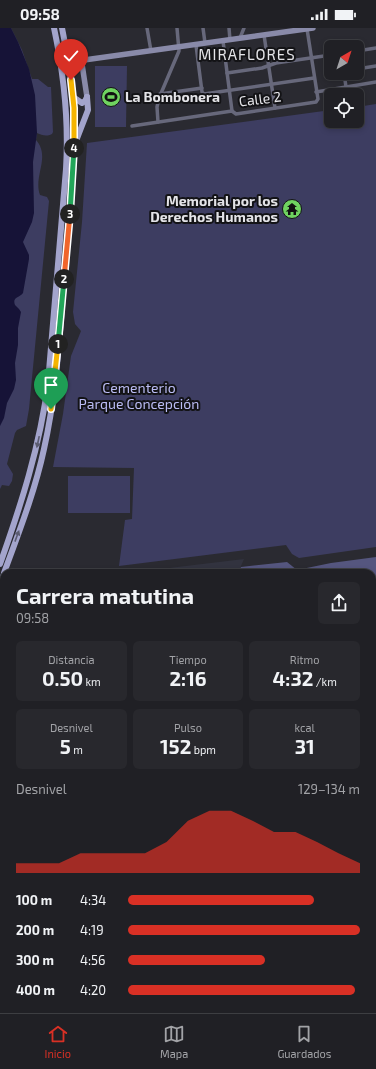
<!DOCTYPE html>
<html lang="es">
<meta charset="utf-8">
<style>
body{margin:0;font-family:"Exo 2",sans-serif;background:#28282d;color:#f1f3f6;height:100vh;display:flex;flex-direction:column;font-size:15px;white-space:nowrap}
*{box-sizing:border-box;margin:0}
p{font-size:13px;color:#a2a3a7}
.icon{flex:none;width:22px;height:22px;fill:none;stroke:currentColor;stroke-width:2;stroke-linecap:round;stroke-linejoin:round}
.map{position:relative;flex:1;overflow:hidden}
.drawer{position:absolute;left:0px;top:541px;width:376px;height:444px;display:flex;flex-direction:column;background:#202025;border-radius:12px 12px 0 0;box-shadow:0 2px 6px #0003,0 0 0 1px #3d3e42}
.drawer>*{flex:none}
.needle{width:26px;rotate:39deg}
.buttons{position:absolute;left:324px;top:12px;display:grid;gap:8px}
.buttons a{display:grid;place-items:center;width:40px;height:40px;border-radius:6px;background:#202025;box-shadow:0 2px 6px #0003,0 0 0 1px #3d3e42;font-size:20px}
.pin{position:absolute;display:grid;place-items:center;width:34px;height:34px;color:#fff;margin:-41px -17px;border-radius:50% 50% 50% 0;rotate:-45deg;box-shadow:0 0 4px #0007}
.pin .icon{rotate:45deg}
.km{position:absolute;width:20px;height:20px;margin:-10px;border-radius:50%;background:#222;color:#fff;font-size:11px;line-height:20px;text-align:center}
.round{display:grid;place-items:center;flex:none;width:42px;height:42px;border-radius:6px;background:#28282d}
.summary{display:flex;align-items:center;justify-content:space-between;height:68px;padding:0 16px}
h1{font-size:22px;font-weight:700;line-height:30px}
.metrics{display:grid;grid-template-columns:repeat(3,1fr);gap:6px;height:68px;padding:4px 16px}
.metrics div{display:grid;align-content:center;border-radius:6px;background:#28282d;text-align:center}
.metrics b{font-size:20px;font-weight:700}
.metrics small{font-size:11px;font-weight:400}
.metrics p{font-size:11px}
.chart{height:112px;padding:8px 16px}
.chart p{display:flex;justify-content:space-between}
.chart svg{width:100%;height:72px;margin-top:4px;fill:#d93025;opacity:.7}
ul{padding:0 16px;list-style:none;font-size:13px}
li{display:grid;grid-template-columns:64px 48px 1fr;align-items:center;height:30px}
li i{height:10px;border-radius:5px;background:#d93025}
.status{display:flex;justify-content:space-between;align-items:center;height:28px;padding:0 20px;background:#202025;direction:ltr}
.status svg{height:11px;fill:currentColor}
.tabs{display:flex;justify-content:space-around;align-items:center;height:56px;border-top:1px solid #3d3e42;background:#202025;font-size:11px;color:#a2a3a7}
.tabs a{display:grid;justify-items:center;gap:2px}
.tabs .on{color:#d93025}
.map>svg:first-child{display:block}
.built{fill:#32333f}
.green{fill:#3d3d61}
.forest{fill:#55567f}
.water{fill:#161337}
.lines{fill:none;stroke-linecap:round;stroke-linejoin:round}
.street{stroke:#67687b;stroke-width:3.5}
.secondary{stroke:#898aa9;stroke-width:5.5}
.primary{stroke:#a3a4cc;stroke-width:6}
.rail{stroke:#b9b9bd;stroke-width:1.5}
.oneway{fill:#5b5c71}
.split-1-casing{stroke:#fff;stroke-width:8}
.split-2-casing{stroke:#fff;stroke-width:8}
.split-3-casing{stroke:#fff;stroke-width:8}
.split-4-casing{stroke:#fff;stroke-width:8}
.split-5-casing{stroke:#fff;stroke-width:8}
.split-1{stroke:#f5b400;stroke-width:5}
.split-2{stroke:#22a559;stroke-width:5}
.split-3{stroke:#f0652b;stroke-width:5}
.split-4{stroke:#22a559;stroke-width:5}
.split-5{stroke:#f5b400;stroke-width:5}
.labels{text-anchor:middle;stroke-width:4;stroke-linejoin:round;paint-order:stroke}
.poi-label{font-size:14px;font-weight:bold;fill:#e4e4e8;stroke:#131316;text-anchor:start}
.street-label{font-size:14px;fill:#e4e4e8;stroke:#131316}
.park-label{font-size:14px;fill:#bbbcf4;stroke:#131316}
.neighbourhood-label{font-size:15px;letter-spacing:1px;fill:#e4e4e8;stroke:#131316}
</style>
<div class="status"><b>09:58</b><svg viewBox="0 0 49 12"><path d="M0 12V9h3v3zM5 12V6h3v6zM10 12V3h3v9zM15 12V0h3v12zM26 1h20v11H26zM47 4h2v5h-2z"/></svg></div>
<div class="map">
<svg width="376" height="985" viewBox="0 0 376 985">
<rect width="100%" height="100%" fill="#2a2a31"/>
<path class="built" d="M244,531L238,545H136V544Z"/>
<g class="green">
<path d="M0,0H11L22,22L32,51H38L48,59H51L53,104L52,106C46,109 42,107 37,105L36,112C51,129 33,148 40,167L47,169L49,173L29,381L26,398L17,402L15,405L7,436L13,446L12,453L9,458L2,457L0,461Z"/>
<path d="M95,38H127L126,99H95Z"/>
<path d="M376,76V519L299,530L292,526L286,517L119,538L125,492L132,491L134,440L53,439L63,386L71,328L81,303L75,296L73,284L82,194L87,115L331,82V93H357V79Z"/>
<rect x="68" y="448" width="62" height="37"/>
<path d="M376,580V752L375,756L372,757V581Z"/>
<path d="M0,814L4,829V921L2,891L5,985H0V883L2,885L0,868Z"/>
</g>
<path class="forest" d="M376,529V580L372,581V545H238L241,539L287,534L297,542L331,535Z"/>
<path class="water" d="M0,0H11L18,14L29,41L35,67L37,105L33,134L34,185L32,194L23,214L29,227V231L23,265C19,270 12,269 15,277L19,281L21,284L18,300V317L15,335L16,352L14,361L7,375L4,390L0,398Z"/>
<g class="lines">
<g class="street">
<path d="M147,0L151,23"/>
<path d="M203,0L205,15"/>
<path d="M229,0L230,12"/>
<path d="M264,7L275,80"/>
<path d="M240,10L244,0"/>
<path d="M223,13L232,83"/>
<path d="M196,17L202,64L204,66L314,50"/>
<path d="M357,23L376,20"/>
<path d="M357,41L376,38"/>
<path d="M227,45L262,40L276,35L331,27"/>
<path d="M344,45L346,59"/>
<path d="M316,64L376,54"/>
<path d="M160,66L202,60"/>
<path d="M158,94L157,79L159,70L179,23L177,0"/>
<path d="M132,98L232,83L236,86L316,74L318,71L307,1"/>
<path d="M372,861H376"/>
<path d="M372,924L376,925"/>
<path d="M372,957L376,939"/>
<path d="M244,981L263,985"/>
<path d="M51,985L109,981"/>
<path d="M159,985V981"/>
<path d="M192,985L193,981"/>
<path d="M233,985L234,981"/>
<path d="M282,985V981"/>
<path d="M366,985L367,981"/>
</g>
<g class="secondary">
<path d="M87,69L82,36L84,32L313,0"/>
<path d="M0,755H4"/>
<path d="M0,762L4,761"/>
<path d="M372,799L376,798"/>
<path d="M121,981V985"/>
<path d="M128,981L129,985"/>
</g>
<g class="primary">
<path d="M73,69L82,75L85,73L87,69"/>
<path d="M76,113L88,82L87,69"/>
<path d="M0,536C21,477 40,418 48,355L66,141C69,93 64,47 54,0"/>
<path d="M4,545C19,504 35,463 44,421C58,359 60,295 66,232C70,182 76,131 74,81C73,54 67,26 62,0"/>
<path d="M0,557L4,546"/>
<path d="M0,771L4,785"/>
<path d="M0,804L4,818"/>
<path d="M33,981V985"/>
<path d="M43,981V985"/>
</g>
<g class="rail">
<path d="M0,622H3"/>
<path d="M372,778L376,779"/>
<path d="M372,784L376,787"/>
</g>
</g>
<defs><path id="oneway-solid" d="M-6-.8H1V-3.2L6.5 0L1 3.2V.8H-6Z"/></defs>
<g class="oneway">
<use href="#oneway-solid" transform="translate(38 414) rotate(102)"/>
<use href="#oneway-solid" transform="translate(17 508) rotate(-70)"/>
</g>
<g class="lines">
<g class="split-1-casing">
<path id="split-1" d="M51,381L58,316"/>
</g>
<g class="split-2-casing">
<path id="split-2" d="M58,316L64,251"/>
</g>
<g class="split-3-casing">
<path id="split-3" d="M64,251L70,186"/>
</g>
<g class="split-4-casing">
<path id="split-4" d="M70,186L74,120"/>
</g>
<g class="split-5-casing">
<path id="split-5" d="M71,52L74,80V120"/>
</g>
<use href="#split-1" class="split-1"/>
<use href="#split-2" class="split-2"/>
<use href="#split-3" class="split-3"/>
<use href="#split-4" class="split-4"/>
<use href="#split-5" class="split-5"/>
</g>
<defs>
<g id="stadium-disc" transform="scale(1)"><circle r="9.5" fill="#6fd360" stroke="#131316"/><path d="M0-5a6.5 5 0 1 0 0 10a6.5 5 0 1 0 0-10ZM-3.5-1.8h7v3.6h-7Z" fill="#111"/></g>
<g id="temple-disc" transform="scale(1)"><circle r="9.5" fill="#6fd360" stroke="#131316"/><path d="M0-6L5-2H3V0L6.5 2.5H4V6H1.5V3h-3V6H-4V2.5H-6.5L-3 0V-2H-5Z" fill="#111"/></g>
</defs>
<g fill-rule="evenodd">
<use href="#stadium-disc" x="111" y="69"/>
<use href="#temple-disc" x="292" y="181"/>
</g>
<g class="labels">
<g class="poi-label">
<text x="125" y="74">La Bombonera</text>
<text x="278" y="178" text-anchor="end">Memorial por los<tspan x="278" dy="16">Derechos Humanos</tspan></text>
</g>
<g class="street-label">
<text transform="translate(260 71) rotate(-7)" y="5">Calle 2</text>
</g>
<g class="park-label">
<text x="139" y="365">Cementerio<tspan x="139" dy="16">Parque Concepción</tspan></text>
</g>
<g class="neighbourhood-label">
<text x="247" y="32">MIRAFLORES</text>
</g>
</g>
</svg>
<div class="buttons">
<a><svg class="needle" viewBox="-14 -14 28 28"><path d="M0-13l5 13h-10z" fill="#e53935"/><path d="M0 13l5-13h-10z" fill="#a2a3a7"/></svg></a>
<a><svg class="icon" aria-label="locate" viewBox="0 0 24 24"><circle cx="12" cy="12" r="6"/><path d="M12 2v4M12 18v4M2 12h4M18 12h4"/></svg></a>
</div>
<div class="pin" style="left:51px;top:381px;background:#1e9e55"><svg class="icon" aria-label="arrive" viewBox="0 0 24 24"><path d="M6 21V4h12l-3 4 3 4H6"/></svg></div>
<div class="pin" style="left:71px;top:52px;background:#d93025"><svg class="icon" aria-label="check" viewBox="0 0 24 24"><path d="M5 12l5 5 9-10"/></svg></div>
<b class="km" style="left:58px;top:316px">1</b>
<b class="km" style="left:64px;top:251px">2</b>
<b class="km" style="left:70px;top:186px">3</b>
<b class="km" style="left:74px;top:120px">4</b>
<section class="drawer">
<div class="summary"><div><h1>Carrera matutina</h1><p>09:58</p></div><a class="round"><svg class="icon" aria-label="share" viewBox="0 0 24 24"><path d="M12 15V3M7 8l5-5 5 5M5 13v7h14v-7"/></svg></a></div>
<div class="metrics">
<div><p>Distancia</p><b>0.50<small> km</small></b></div>
<div><p>Tiempo</p><b>2:16</b></div>
<div><p>Ritmo</p><b>4:32<small> /km</small></b></div>
</div>
<div class="metrics">
<div><p>Desnivel</p><b>5<small> m</small></b></div>
<div><p>Pulso</p><b>152<small> bpm</small></b></div>
<div><p>kcal</p><b>31</b></div>
</div>
<div class="chart"><p><span>Desnivel</span>129–134 m</p>
<svg viewBox="0 0 160 44" preserveAspectRatio="none"><path d="M0 44V38L10 38L20 38L30 32L40 32L50 32L60 32L70 25L80 12L90 6L100 6L110 12L120 19L130 19L140 25L150 32L160 38V44z"/></svg>
</div>
<ul>
<li><b>100 m</b>4:34<i style="width:80%"></i></li>
<li><b>200 m</b>4:19<i style="width:100%"></i></li>
<li><b>300 m</b>4:56<i style="width:59%"></i></li>
<li><b>400 m</b>4:20<i style="width:98%"></i></li>
</ul>
</section>
</div>
<nav class="tabs">
<a class="on"><svg class="icon" aria-label="home" viewBox="0 0 24 24"><path d="M3 11l9-7 9 7M6 9v11h12V9"/></svg>Inicio</a>
<a><svg class="icon" aria-label="map" viewBox="0 0 24 24"><path d="M3 6l6-2 6 2 6-2v14l-6 2-6-2-6 2zM9 4v14M15 6v14"/></svg>Mapa</a>
<a><svg class="icon" aria-label="saved" viewBox="0 0 24 24"><path d="M7 4h10v16l-5-4-5 4z"/></svg>Guardados</a>
</nav>
